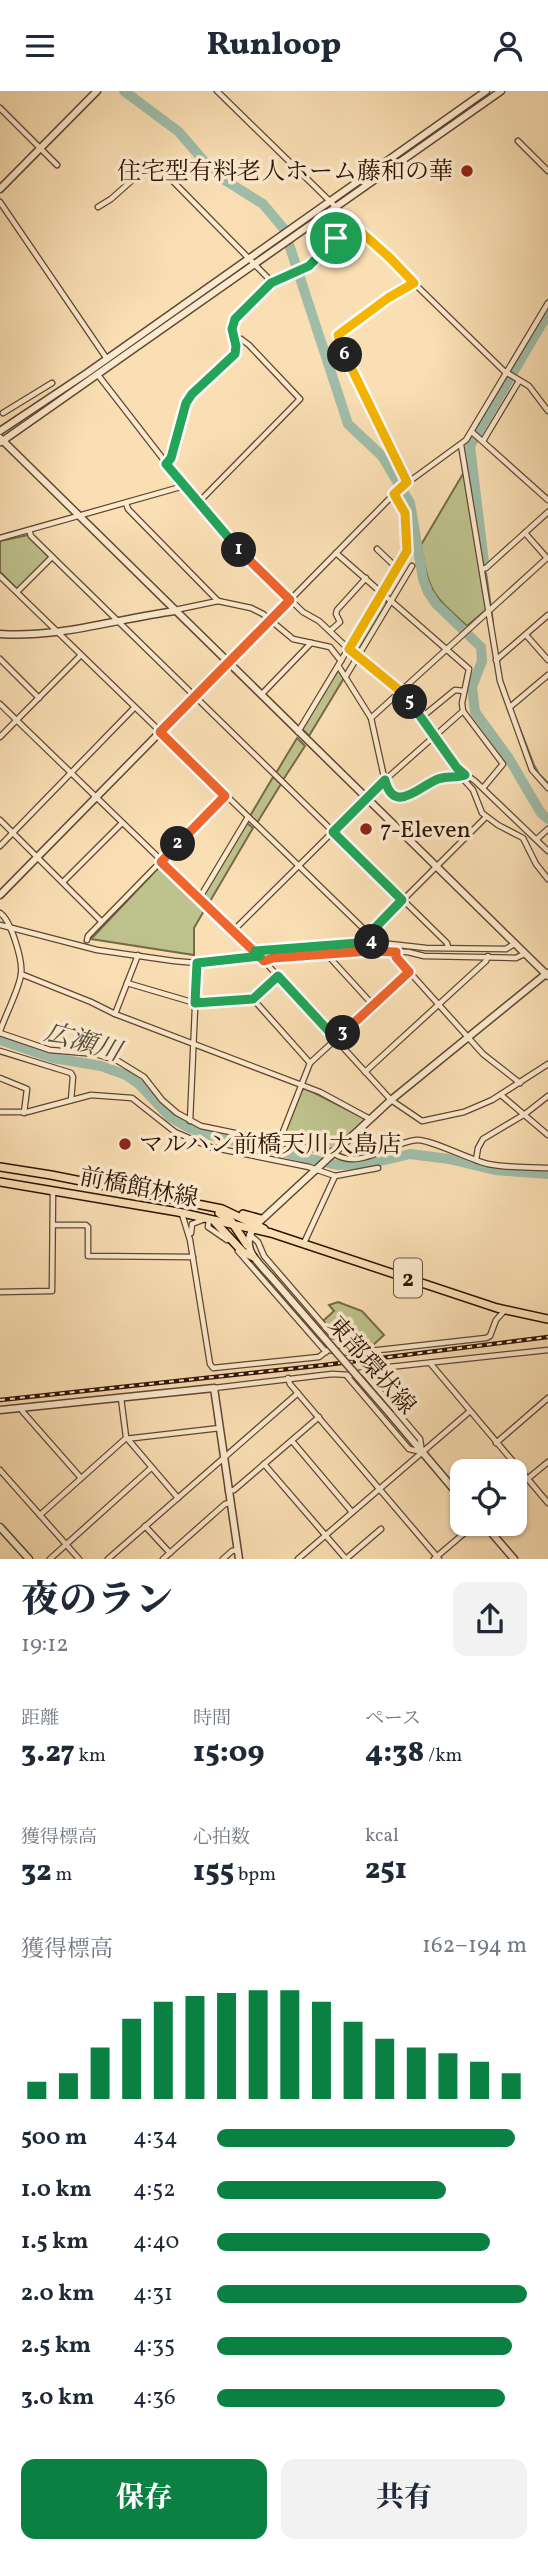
<!DOCTYPE html>
<html lang="ja">
<meta charset="utf-8">
<style>
body{margin:0;font-family:Vollkorn,"Noto Serif JP",serif;background:#f2f2f3;color:#1f2937;height:100vh;display:flex;flex-direction:column;font-size:26px;white-space:nowrap}
*{box-sizing:border-box;margin:0}
p{font-size:23px;color:#747a83}
.icon{flex:none;width:38px;height:38px;fill:none;stroke:currentColor;stroke-width:2;stroke-linecap:round;stroke-linejoin:round}
.map{position:relative;height:1468px;overflow:hidden}
.drawer{display:flex;flex-direction:column;background:#fff;flex:1}
.drawer>*{flex:none}
.fabs{position:absolute;left:450px;top:1368px;display:grid;gap:14px}
.fabs a{display:grid;place-items:center;width:77px;height:77px;border-radius:14px;background:#fff;box-shadow:0 2px 5px #0004;font-size:35px}
.pin{position:absolute;display:grid;place-items:center;width:60px;height:60px;color:#fff;margin:-30px;border:4px solid #fff;border-radius:50%;box-shadow:0 2px 7px #0007}
.km{position:absolute;width:35px;height:35px;margin:-18px;border-radius:50%;background:#222;color:#fff;font-size:19px;line-height:35px;text-align:center}
.round{display:grid;place-items:center;flex:none;width:74px;height:74px;border-radius:14px;background:#f2f2f3}
.summary{display:flex;align-items:center;justify-content:space-between;height:119px;padding:0 21px}
h1{font-size:38px;font-weight:800;line-height:52px}
.figures{display:grid;grid-template-columns:repeat(3,1fr);gap:10px;height:119px;padding:7px 21px}
.figures div{display:grid;align-content:center}
.figures b{font-size:30px;font-weight:800}
.figures small{font-size:19px;font-weight:400}
.figures p{font-size:19px}
.chart{height:196px;padding:14px 21px}
.chart p{display:flex;justify-content:space-between}
.chart svg{width:100%;height:126px;margin-top:7px;stroke:#0b8043;stroke-width:6}
.primary-button{display:flex;gap:14px;margin-top:auto;padding:14px 21px}
.primary-button a{flex:1;height:80px;border-radius:14px;background:#0b8043;color:#fff;font-size:28px;font-weight:800;line-height:80px;text-align:center}
.primary-button a+a{background:#f2f2f3;color:#1f2937}
ul{padding:0 21px;list-style:none;font-size:23px}
li{display:grid;grid-template-columns:112px 84px 1fr;align-items:center;height:52px}
li i{height:18px;border-radius:9px;background:#0b8043}
header{display:flex;justify-content:space-between;align-items:center;height:91px;padding:0 21px;background:#fff;font-size:32px;font-weight:800}
.map>svg:first-child{display:block}
.green{fill:#bec28d;stroke:#766a48;stroke-width:2}
.lines{fill:none;stroke-linecap:round;stroke-linejoin:round}
.stream{stroke:#717967;stroke-width:2}
.river{stroke:#9fbda9;stroke-width:10}
.minor-casing{stroke:#604530;stroke-width:7}
.tertiary-casing{stroke:#604530;stroke-width:9}
.primary-casing{stroke:#2d1204;stroke-width:10}
.minor{stroke:#fceace;stroke-width:4.5}
.tertiary{stroke:#fceace;stroke-width:6}
.primary{stroke:#fadfb4;stroke-width:7}
.rail-casing{stroke:#2d1204;stroke-width:4.5}
.rail{stroke:#fceace;stroke-width:2;stroke-dasharray:5;stroke-linecap:butt}
.tertiary-bridge-casing{stroke:#604530;stroke-width:9;stroke-linecap:butt}
.tertiary-bridge{stroke:#fceace;stroke-width:6}
.split-1-casing{stroke:#fff;stroke-width:14}
.split-2-casing{stroke:#fff;stroke-width:14}
.split-3-casing{stroke:#fff;stroke-width:14}
.split-4-casing{stroke:#fff;stroke-width:14}
.split-5-casing{stroke:#fff;stroke-width:14}
.split-6-casing{stroke:#fff;stroke-width:14}
.split-7-casing{stroke:#fff;stroke-width:14}
.split-1{stroke:#22a559;stroke-width:9}
.split-2{stroke:#f0652b;stroke-width:9}
.split-3{stroke:#f0652b;stroke-width:9}
.split-4{stroke:#22a559;stroke-width:9}
.split-5{stroke:#22a559;stroke-width:9}
.split-6{stroke:#f5b400;stroke-width:9}
.split-7{stroke:#f5b400;stroke-width:9}
.poi-dot{fill:#8f2418;stroke:#fceace;stroke-width:2.5}
.labels{text-anchor:middle;stroke-width:7;stroke-linejoin:round;paint-order:stroke}
.shield{fill:#fceace;stroke:#6b5341;stroke-width:2}
.shield-label{font-size:23px;font-weight:bold;fill:#2d1204}
.poi-label{font-size:24px;fill:#2d1204;stroke:#fceace;text-anchor:start}
.street-label{font-size:24px;fill:#2d1204;stroke:#fceace}
.water-label{font-size:26px;font-style:italic;fill:#554e3e;stroke:#fceace}
</style>
<header><svg class="icon" aria-label="menu" viewBox="0 0 24 24"><path d="M4 6h16M4 12h16M4 18h16"/></svg>Runloop<svg class="icon" aria-label="person" viewBox="0 0 24 24"><circle cx="12" cy="8" r="4"/><path d="M4 21q1-7 8-7t8 7"/></svg></header>
<div class="map">
<svg width="548" height="1468" viewBox="0 0 548 1468">
<rect width="100%" height="100%" fill="#fadfb4"/>
<filter id="stains"><feTurbulence type="fractalNoise" baseFrequency=".00286" numOctaves="4"/><feColorMatrix values="0 0 0 0 .2 0 0 0 0 .09 0 0 0 0 .02 0 0 0 .5 -.17"/></filter>
<radialGradient id="worn" r=".72"><stop offset=".6" stop-color="#630" stop-opacity="0"/><stop offset="1" stop-color="#630" stop-opacity=".3"/></radialGradient>
<g class="green">
<path d="M464,381L487,518L467,535C432,503 429,502 421,454Z"/>
<path d="M28,444L48,465V469L19,497H16L0,481V450Z"/>
<path d="M381,508H384L387,513L358,560L353,555Z"/>
<path d="M338,579L344,587L309,645L302,638Z"/>
<path d="M297,647L305,655L283,689L276,682Z"/>
<path d="M273,686L281,693L257,732L250,725Z"/>
<path d="M247,732L253,737L209,812L203,804Z"/>
<path d="M159,776L163,777L205,818L194,837V864L91,848Z"/>
<path d="M305,997L364,1027V1030L333,1058L285,1049L283,1046L302,999Z"/>
<path d="M338,1211L362,1220L384,1244L371,1256L347,1258L323,1230L334,1220L329,1214Z"/>
</g>
<g class="lines">
<g class="stream">
<path d="M486,482L493,531"/>
<path d="M509,609L534,674L539,683L548,692"/>
</g>
<g class="river">
<path d="M124,0L179,41L215,83L263,113L284,138L348,333L382,365L410,412L423,488L428,501L436,513L481,556L482,570L472,596L475,621L508,666L541,722L548,728"/>
<path d="M484,471L470,355L548,222"/>
<path d="M0,949L53,967L101,975L126,984L140,994L170,1026L189,1037L209,1044L337,1074L368,1073L410,1063L449,1068L495,1079L548,1083"/>
</g>
<g class="minor-casing">
<g id="minor">
<path d="M217,0L504,280L529,295L548,320"/>
<path d="M0,17L57,74"/>
<path d="M518,50L548,80"/>
<path d="M0,111L107,268"/>
<path d="M98,116L111,108L147,76L156,73L272,191"/>
<path d="M98,284L184,395L243,464L303,521L319,530L357,566L404,603L436,644L457,677L475,690L548,760"/>
<path d="M3,322L52,292"/>
<path d="M472,341L548,409"/>
<path d="M483,350L519,290"/>
<path d="M461,354L500,590L532,679L548,697"/>
<path d="M166,373L171,367L186,312L194,301L235,263L236,255L232,238L235,228L273,191L309,175L351,132"/>
<path d="M407,391L337,245L373,217L413,192"/>
<path d="M126,412L128,418L218,510"/>
<path d="M198,412L300,308L249,254L241,248L234,247"/>
<path d="M29,439L31,445L447,852L448,856"/>
<path d="M525,442L547,467"/>
<path d="M0,447L184,395"/>
<path d="M377,458L397,477"/>
<path d="M336,462L469,578L462,612L463,620L503,673L483,697"/>
<path d="M482,478L486,477L548,421"/>
<path d="M0,485L369,843L372,851"/>
<path d="M17,501L52,466"/>
<path d="M290,509L399,398L466,349L548,212"/>
<path d="M175,519L218,510L251,517L263,523L293,548L330,556L341,570"/>
<path d="M330,540L340,531L336,523L337,519L366,487"/>
<path d="M526,544L548,569"/>
<path d="M0,568L39,607"/>
<path d="M496,569L548,524"/>
<path d="M339,576L371,627L386,695L396,705L414,703L437,688L464,684"/>
<path d="M346,585L412,475"/>
<path d="M261,604L311,552"/>
<path d="M0,613L255,860L391,1009L422,1030L464,1021L492,1009L548,973"/>
<path d="M510,616L548,584"/>
<path d="M422,626L455,599L464,600"/>
<path d="M371,627L547,467"/>
<path d="M298,641L407,460L405,422L394,403"/>
<path d="M0,646L81,564"/>
<path d="M465,684L464,689L473,699L482,722L498,734L523,747L536,773L548,788"/>
<path d="M0,729L101,830"/>
<path d="M537,748L548,738"/>
<path d="M0,755L134,617"/>
<path d="M63,791L122,732"/>
<path d="M199,808L248,726"/>
<path d="M0,822C11,829 23,870 21,883C20,896 5,925 0,940"/>
<path d="M0,834L97,859L174,870L197,872L260,865"/>
<path d="M233,840L385,689L463,620"/>
<path d="M369,843L486,726"/>
<path d="M87,849L88,845L225,705"/>
<path d="M255,860L372,851L426,857L506,858L514,853"/>
<path d="M396,861V866L483,963L520,992"/>
<path d="M329,863L331,868L373,914"/>
<path d="M264,870L273,867L369,860L408,861L424,865L516,867L524,863"/>
<path d="M21,883L91,911L115,923L320,1001L370,1028"/>
<path d="M127,892L195,912L253,908L278,885"/>
<path d="M253,908L310,972"/>
<path d="M115,923L138,864"/>
<path d="M0,942L50,959L96,963L118,970L144,986L162,1009L177,1022L201,1035L333,1062C359,1080 389,1052 416,1049C428,1047 470,1069 488,1073C507,1077 528,1076 548,1077"/>
<path d="M0,960L71,982L73,986L71,1009"/>
<path d="M365,981L486,870L488,865"/>
<path d="M0,987L27,998L24,1022"/>
<path d="M501,1004L548,1044"/>
<path d="M0,1021H27L91,1004L132,1007L175,1041L210,1056L309,1076L335,1085L378,1077"/>
<path d="M190,1030L197,872"/>
<path d="M279,1051L310,972L409,881"/>
<path d="M476,1069L478,1057L483,1048L525,1023L548,1005"/>
<path d="M182,1123L190,1149L210,1273L213,1277L319,1266L328,1259L352,1262L486,1247L490,1245L496,1229L505,1219"/>
<path d="M209,1129L208,1136L227,1149"/>
<path d="M53,1134H86L88,1136V1165L193,1166"/>
<path d="M191,1142L192,1133L205,1128"/>
<path d="M250,1144L258,1151L264,1165L333,1245"/>
<path d="M304,1152L335,1085"/>
<path d="M238,1160L326,1261"/>
<path d="M0,1201L52,1200L53,1099"/>
<path d="M430,1272L548,1412"/>
<path d="M347,1285L409,1358L422,1361L420,1348L364,1282"/>
<path d="M288,1287L290,1293L439,1468"/>
<path d="M214,1297L332,1283L351,1284L380,1277L548,1259"/>
<path d="M121,1307L126,1346L178,1407"/>
<path d="M21,1317L23,1321L81,1387"/>
<path d="M292,1350L352,1421"/>
<path d="M496,1352L548,1307"/>
<path d="M264,1373L346,1468"/>
<path d="M0,1379L79,1468"/>
<path d="M514,1399L548,1371"/>
<path d="M228,1400L234,1399L319,1326"/>
<path d="M40,1424L125,1348L220,1337"/>
<path d="M145,1435L170,1462"/>
<path d="M50,1468L151,1377"/>
<path d="M108,1468L298,1302"/>
<path d="M163,1468L225,1413L230,1412"/>
<path d="M223,1468L232,1460L237,1459"/>
<path d="M298,1468L469,1321"/>
<path d="M346,1468L381,1438"/>
<path d="M434,1468L475,1433"/>
</g>
</g>
<g class="tertiary-casing">
<g id="tertiary">
<path d="M0,98L97,0"/>
<path d="M0,340L87,282L486,0"/>
<path d="M0,347L548,885"/>
<path d="M1,351L501,0"/>
<path d="M0,543C60,547 116,528 175,520"/>
<path d="M0,804L290,509"/>
<path d="M272,1187C257,1170 238,1156 256,1134L391,1009L547,882"/>
<path d="M0,1319L214,1297L239,1468"/>
<path d="M391,1324L462,1408"/>
<path d="M484,1433L514,1468"/>
<path d="M0,1436L29,1468"/>
</g>
</g>
<g class="primary-casing">
<g id="primary">
<path d="M0,1076L51,1084L222,1118L264,1138"/>
<path d="M0,1091L178,1121L271,1142L497,1217L548,1228"/>
<path d="M219,1122L231,1130L247,1154"/>
<path d="M243,1123L261,1128"/>
<path d="M215,1131L242,1160L253,1166"/>
</g>
</g>
<use href="#minor" class="minor"/>
<use href="#tertiary" class="tertiary"/>
<use href="#primary" class="primary"/>
<g class="rail-casing">
<path id="rail" d="M0,1309L325,1274L548,1246"/>
</g>
<use href="#rail" class="rail"/>
<g class="tertiary-bridge-casing">
<path id="tertiary-bridge" d="M272,1187L391,1324"/>
</g>
<use href="#tertiary-bridge" class="tertiary-bridge"/>
</g>
<g class="lines">
<g class="split-1-casing">
<path id="split-1" d="M239,459L166,373L171,367L186,312L192,303L235,263L236,255L232,238L235,228L271,192L309,175L336,147"/>
</g>
<g class="split-2-casing">
<path id="split-2" d="M178,753L225,705L160,641L290,509L239,459"/>
</g>
<g class="split-3-casing">
<path id="split-3" d="M178,753L161,771L264,870L273,867L369,860L396,861V866L409,881L343,942"/>
</g>
<g class="split-4-casing">
<path id="split-4" d="M343,942L336,948L278,885L253,908L195,912L197,872L260,865L255,860L372,851"/>
</g>
<g class="split-5-casing">
<path id="split-5" d="M372,851L369,843L402,809L333,741L385,689C394,725 421,694 438,688C446,685 456,687 465,684L457,677L410,611"/>
</g>
<g class="split-6-casing">
<path id="split-6" d="M345,264L407,391L394,403L405,422L407,460L349,558L404,603L410,611"/>
</g>
<g class="split-7-casing">
<path id="split-7" d="M336,147L351,132L389,166L414,192L388,207L338,244L345,264"/>
</g>
<use href="#split-1" class="split-1"/>
<use href="#split-2" class="split-2"/>
<use href="#split-3" class="split-3"/>
<use href="#split-4" class="split-4"/>
<use href="#split-5" class="split-5"/>
<use href="#split-6" class="split-6"/>
<use href="#split-7" class="split-7"/>
</g>
<g class="poi-dot">
<circle cx="467" cy="80" r="7"/>
<circle cx="366" cy="738" r="7"/>
<circle cx="125" cy="1053" r="7"/>
</g>
<g class="labels">
<rect class="shield" x="394" y="1167.5" width="28" height="39" rx="5"/>
<g class="shield-label">
<text x="408" y="1195">2</text>
</g>
<g class="poi-label">
<text x="453" y="88" text-anchor="end">住宅型有料老人ホーム藤和の華</text>
<text x="380" y="746">7-Eleven</text>
<text x="139" y="1061">マルハン前橋天川大島店</text>
</g>
<g class="street-label">
<text transform="translate(139 1096) rotate(11)" y="8">前橋館林線</text>
<text transform="translate(372 1274) rotate(49)" y="8">東部環状線</text>
</g>
<g class="water-label">
<text transform="translate(83 950) rotate(16)" y="9">広瀬川</text>
</g>
</g>
<rect width="100%" height="100%" filter="url(#stains)"/>
<rect width="100%" height="100%" fill="url(#worn)"/>
</svg>
<div class="fabs">
<a><svg class="icon" aria-label="locate" viewBox="0 0 24 24"><circle cx="12" cy="12" r="6"/><path d="M12 2v4M12 18v4M2 12h4M18 12h4"/></svg></a>
</div>
<div class="pin" style="left:336px;top:147px;background:#1e9e55"><svg class="icon" aria-label="arrive" viewBox="0 0 24 24"><path d="M6 21V4h12l-3 4 3 4H6"/></svg></div>
<b class="km" style="left:239px;top:459px">1</b>
<b class="km" style="left:178px;top:753px">2</b>
<b class="km" style="left:343px;top:942px">3</b>
<b class="km" style="left:372px;top:851px">4</b>
<b class="km" style="left:410px;top:611px">5</b>
<b class="km" style="left:345px;top:264px">6</b>
</div>
<section class="drawer">
<div class="summary"><div><h1>夜のラン</h1><p>19:12</p></div><a class="round"><svg class="icon" aria-label="share" viewBox="0 0 24 24"><path d="M12 15V3M7 8l5-5 5 5M5 13v7h14v-7"/></svg></a></div>
<div class="figures">
<div><p>距離</p><b>3.27<small> km</small></b></div>
<div><p>時間</p><b>15:09</b></div>
<div><p>ペース</p><b>4:38<small> /km</small></b></div>
</div>
<div class="figures">
<div><p>獲得標高</p><b>32<small> m</small></b></div>
<div><p>心拍数</p><b>155<small> bpm</small></b></div>
<div><p>kcal</p><b>251</b></div>
</div>
<div class="chart"><p><span>獲得標高</span>162–194 m</p>
<svg viewBox="0 0 160 44" preserveAspectRatio="none"><path d="M5 44V38M15 44V35M25 44V26M35 44V16M45 44V10M55 44V8M65 44V7M75 44V6M85 44V6M95 44V10M105 44V17M115 44V23M125 44V26M135 44V28M145 44V31M155 44V35"/></svg>
</div>
<ul>
<li><b>500 m</b>4:34<i style="width:96%"></i></li>
<li><b>1.0 km</b>4:52<i style="width:74%"></i></li>
<li><b>1.5 km</b>4:40<i style="width:88%"></i></li>
<li><b>2.0 km</b>4:31<i style="width:100%"></i></li>
<li><b>2.5 km</b>4:35<i style="width:95%"></i></li>
<li><b>3.0 km</b>4:36<i style="width:93%"></i></li>
</ul>
<div class="primary-button"><a>保存</a><a>共有</a></div>
</section>
